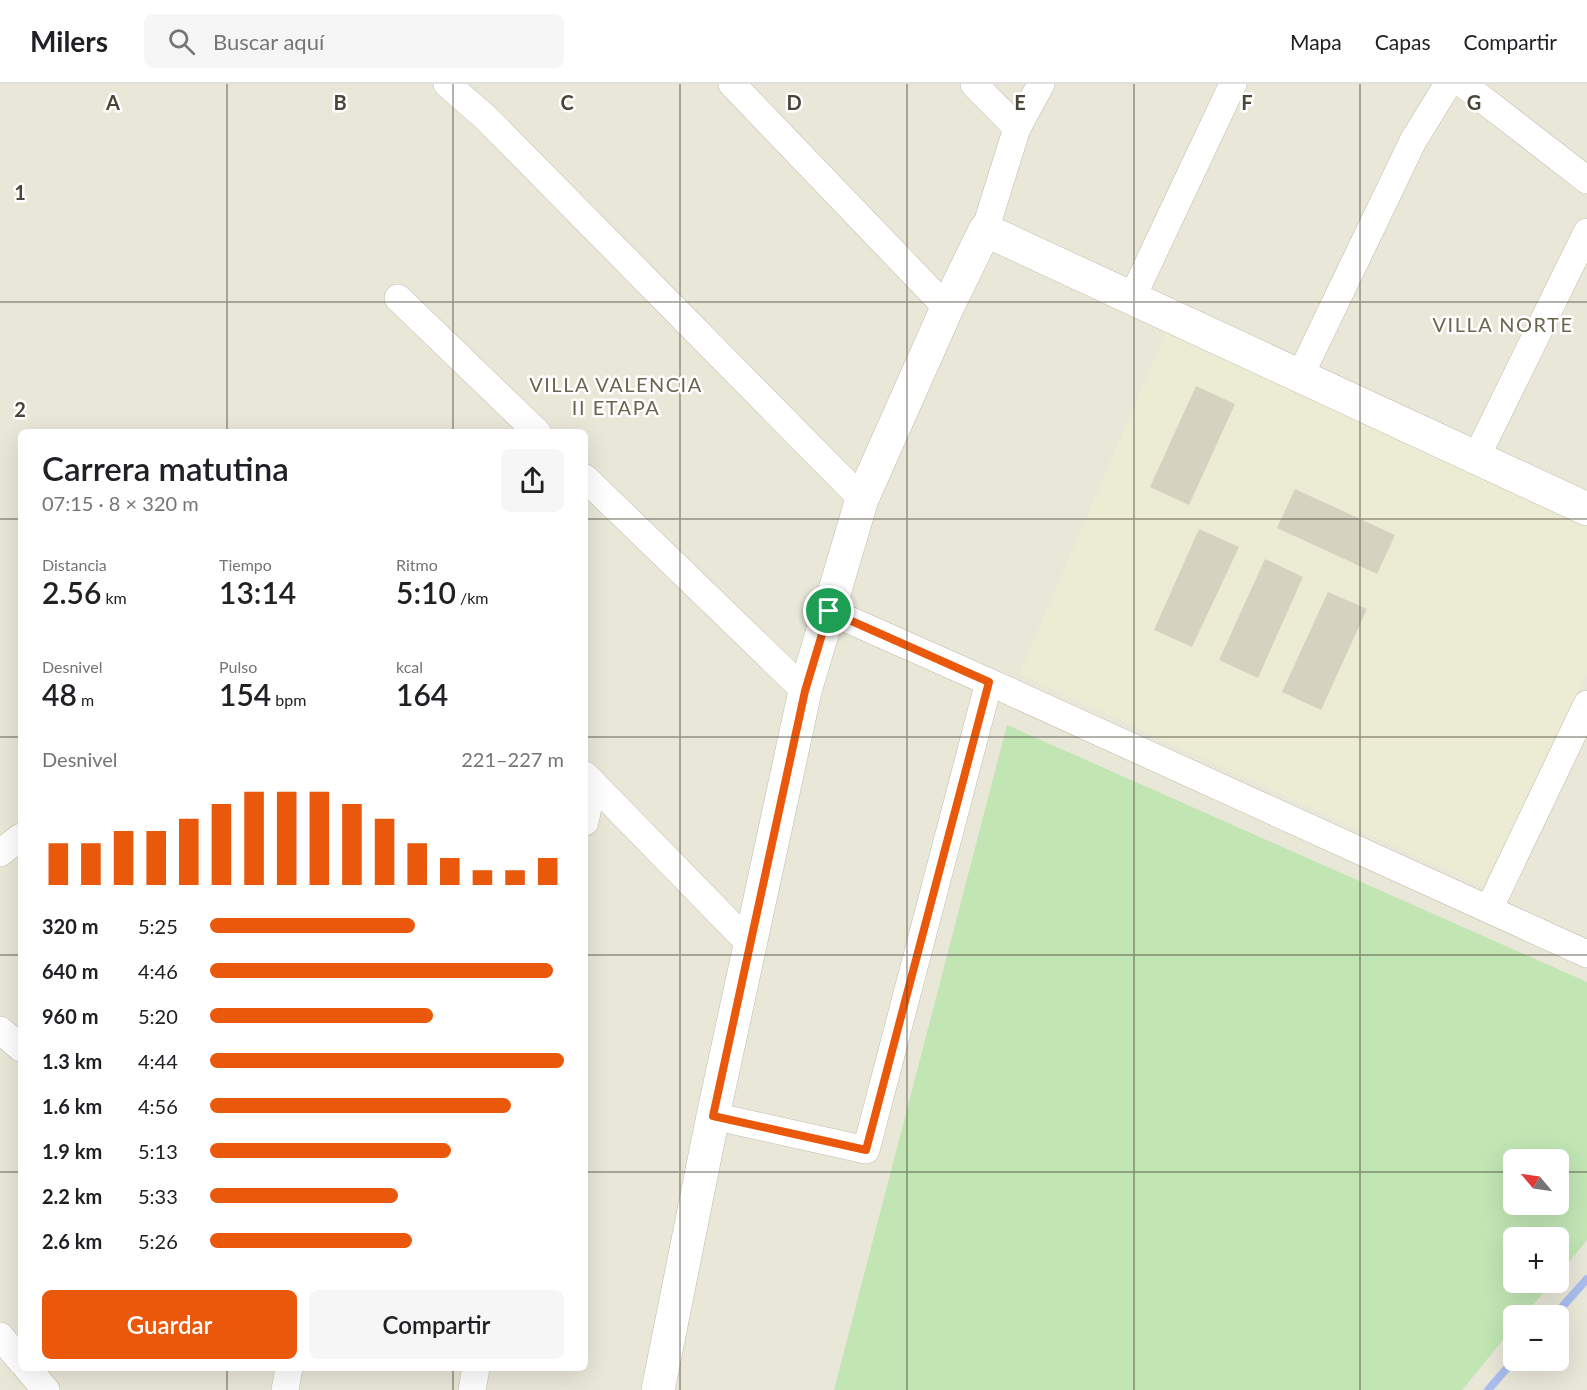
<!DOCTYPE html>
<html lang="es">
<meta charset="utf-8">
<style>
body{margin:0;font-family:Lato,sans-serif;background:#f6f6f6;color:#202124;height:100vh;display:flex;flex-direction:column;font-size:22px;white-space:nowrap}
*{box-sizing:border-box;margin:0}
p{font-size:20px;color:#757577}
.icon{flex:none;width:33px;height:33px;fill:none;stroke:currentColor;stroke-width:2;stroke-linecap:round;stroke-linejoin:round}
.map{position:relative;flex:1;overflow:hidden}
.sheet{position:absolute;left:18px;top:345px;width:570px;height:942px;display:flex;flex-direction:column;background:#fff;border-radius:9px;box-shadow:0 6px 24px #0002}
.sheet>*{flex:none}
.needle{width:39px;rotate:299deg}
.fabs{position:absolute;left:1503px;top:1065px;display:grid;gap:12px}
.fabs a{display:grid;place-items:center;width:66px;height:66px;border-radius:9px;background:#fff;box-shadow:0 6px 24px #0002;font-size:30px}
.pin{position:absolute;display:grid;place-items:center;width:51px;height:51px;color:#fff;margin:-26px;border:3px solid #fff;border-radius:50%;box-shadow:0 2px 6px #0007}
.round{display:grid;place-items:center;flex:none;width:63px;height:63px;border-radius:9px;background:#f6f6f6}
.headline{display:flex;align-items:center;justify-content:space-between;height:102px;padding:0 24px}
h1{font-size:33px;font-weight:600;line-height:45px}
.figures{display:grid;grid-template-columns:repeat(3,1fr);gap:9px;height:102px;padding:6px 24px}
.figures div{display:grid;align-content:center}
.figures b{font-size:30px;font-weight:600}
.figures small{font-size:16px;font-weight:400}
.figures p{font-size:16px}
.chart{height:168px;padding:12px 24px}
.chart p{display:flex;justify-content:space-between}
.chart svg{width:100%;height:108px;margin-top:6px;stroke:#ea580c;stroke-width:6}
.action{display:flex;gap:12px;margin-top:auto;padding:12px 24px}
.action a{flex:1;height:69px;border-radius:9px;background:#ea580c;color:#fff;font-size:24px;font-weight:600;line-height:69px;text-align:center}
.action a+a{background:#f6f6f6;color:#202124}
ul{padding:0 24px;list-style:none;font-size:20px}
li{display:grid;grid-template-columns:96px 72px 1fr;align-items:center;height:45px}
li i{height:15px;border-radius:8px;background:#ea580c}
header{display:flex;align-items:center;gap:36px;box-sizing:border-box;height:84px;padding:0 30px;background:#fff;border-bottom:2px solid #e0e0e0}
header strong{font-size:28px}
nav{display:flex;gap:33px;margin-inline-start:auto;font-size:21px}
.search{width:420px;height:54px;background:#f6f6f6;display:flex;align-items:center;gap:15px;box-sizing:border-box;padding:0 21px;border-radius:9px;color:#757577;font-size:22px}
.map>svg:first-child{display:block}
.residential{fill:#e8e7d8;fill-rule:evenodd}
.education{fill:#ececd4}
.green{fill:#c1e6b4;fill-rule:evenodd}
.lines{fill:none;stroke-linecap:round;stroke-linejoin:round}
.stream{stroke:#a9bdee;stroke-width:8}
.building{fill:#d5d3bf}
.minor-casing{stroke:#bfbeac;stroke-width:28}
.tertiary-casing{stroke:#bfbeac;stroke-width:34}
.minor{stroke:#fff;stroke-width:27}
.tertiary{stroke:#fff;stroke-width:33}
.route-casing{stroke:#fff;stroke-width:12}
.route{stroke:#ea580c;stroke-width:8}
.grid{fill:none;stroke:#484638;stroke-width:1.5;stroke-opacity:0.55}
.labels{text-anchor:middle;stroke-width:5;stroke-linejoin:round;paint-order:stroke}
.neighbourhood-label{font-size:20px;letter-spacing:1.5px;fill:#6a674f;stroke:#fff}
.grid-label{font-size:20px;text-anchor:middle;font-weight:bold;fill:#484638;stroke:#fff;stroke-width:5;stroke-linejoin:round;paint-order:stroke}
</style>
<header>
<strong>Milers</strong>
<div class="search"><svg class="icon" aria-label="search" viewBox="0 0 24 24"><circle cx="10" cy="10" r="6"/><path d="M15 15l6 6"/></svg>Buscar aquí</div>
<nav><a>Mapa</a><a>Capas</a><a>Compartir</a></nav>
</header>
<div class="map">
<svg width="1587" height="1306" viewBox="0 0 1587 1306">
<rect width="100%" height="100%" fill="#f4f4e9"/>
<path class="residential" d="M0,0H1587V1306H0ZM21,348H585V1284H21ZM1514,1076H1558V1120H1514ZM1514,1154H1558V1198H1514ZM1514,1232H1558V1276H1514Z"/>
<path class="education" d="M1166,248L1587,439V589L1483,803L1019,590Z"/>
<path class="green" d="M1007,641L1587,898V1156L1559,1190L1558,1154H1514V1198L1552,1199L1524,1231L1514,1232L1513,1244L1462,1306H834ZM1514,1076H1558V1120H1514Z"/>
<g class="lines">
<g class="stream">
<path d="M1554,1232L1587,1195"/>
<path d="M1488,1306L1514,1276"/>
</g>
</g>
<g class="building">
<path d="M1196,302L1235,320L1189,421L1150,403Z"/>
<path d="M1295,405L1395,451L1377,490L1277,444Z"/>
<path d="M1199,445L1239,463L1192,563L1154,546Z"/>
<path d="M1265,475L1303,493L1258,594L1219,576Z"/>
<path d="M1328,508L1367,525L1321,626L1282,608Z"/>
</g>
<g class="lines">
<g class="minor-casing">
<g id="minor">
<path d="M447,0L485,33L862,415"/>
<path d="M732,0L947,224"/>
<path d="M974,0L1017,44"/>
<path d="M1463,0L1587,96"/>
<path d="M985,146L1017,44L1041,0"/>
<path d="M398,214L537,348"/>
<path d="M1132,214L1233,0"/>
<path d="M1300,292L1413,57L1448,0"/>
<path d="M1476,374L1587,148"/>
<path d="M585,394L805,607"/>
<path d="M829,527L989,598L1587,870"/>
<path d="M585,691L750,860"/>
<path d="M585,738L593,699"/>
<path d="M0,769L21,753"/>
<path d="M1489,825L1587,620"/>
<path d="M0,946L21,964"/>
<path d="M713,1032L866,1066L989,598"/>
<path d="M0,1252L21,1277"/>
<path d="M27,1284L46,1306"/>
<path d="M285,1306L289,1284"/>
<path d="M472,1306L476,1284"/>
</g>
</g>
<g class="tertiary-casing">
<path id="tertiary" d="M658,1306L713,1032L805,607L862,415L947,224L985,146L1587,425"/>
</g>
<use href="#minor" class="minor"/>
<use href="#tertiary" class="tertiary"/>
</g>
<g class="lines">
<g class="route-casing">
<path id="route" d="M829,527L989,598L866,1066L713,1032L805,607Z"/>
</g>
<use href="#route" class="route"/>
</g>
<path class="grid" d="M227,0V348M453,0V348M680,0V1306M907,0V1306M1134,0V1306M1360,0V1306M0,218H1587M0,435H21M585,435H1587M0,653H21M585,653H1587M0,871H21M585,871H1587M0,1088H21M585,1088H1514M1558,1088H1587M227,1284V1306M453,1284V1306"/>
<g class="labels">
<g class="neighbourhood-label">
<text x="1503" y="248">VILLA NORTE</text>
<text x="616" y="308">VILLA VALENCIA<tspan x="616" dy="23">II ETAPA</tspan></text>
</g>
</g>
<g class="grid-label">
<text x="113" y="26">A</text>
<text x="340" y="26">B</text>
<text x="567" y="26">C</text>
<text x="794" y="26">D</text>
<text x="1020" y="26">E</text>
<text x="1247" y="26">F</text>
<text x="1474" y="26">G</text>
<text x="20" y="116">1</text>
<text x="20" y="333">2</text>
</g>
</svg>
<div class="fabs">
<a><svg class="needle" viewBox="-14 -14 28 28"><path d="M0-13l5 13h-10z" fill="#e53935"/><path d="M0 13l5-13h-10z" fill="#757577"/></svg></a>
<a>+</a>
<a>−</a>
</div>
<div class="pin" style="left:829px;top:527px;background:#1e9e55"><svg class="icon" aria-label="arrive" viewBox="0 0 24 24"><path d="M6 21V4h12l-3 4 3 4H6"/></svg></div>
<section class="sheet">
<div class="headline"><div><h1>Carrera matutina</h1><p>07:15 · 8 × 320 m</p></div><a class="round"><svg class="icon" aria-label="share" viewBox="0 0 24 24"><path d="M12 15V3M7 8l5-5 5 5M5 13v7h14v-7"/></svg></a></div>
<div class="figures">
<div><p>Distancia</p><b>2.56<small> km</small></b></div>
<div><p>Tiempo</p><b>13:14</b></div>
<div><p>Ritmo</p><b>5:10<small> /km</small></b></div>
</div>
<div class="figures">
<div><p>Desnivel</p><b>48<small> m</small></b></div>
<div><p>Pulso</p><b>154<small> bpm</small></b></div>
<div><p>kcal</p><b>164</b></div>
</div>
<div class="chart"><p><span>Desnivel</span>221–227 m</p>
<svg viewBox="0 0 160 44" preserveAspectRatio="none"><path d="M5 44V27M15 44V27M25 44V22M35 44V22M45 44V17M55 44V11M65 44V6M75 44V6M85 44V6M95 44V11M105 44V17M115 44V27M125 44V33M135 44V38M145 44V38M155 44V33"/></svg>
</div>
<ul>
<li><b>320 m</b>5:25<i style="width:58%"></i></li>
<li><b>640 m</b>4:46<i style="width:97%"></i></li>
<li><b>960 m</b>5:20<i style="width:63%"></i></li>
<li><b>1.3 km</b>4:44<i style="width:100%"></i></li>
<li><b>1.6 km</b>4:56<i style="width:85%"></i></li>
<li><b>1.9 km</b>5:13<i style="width:68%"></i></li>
<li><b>2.2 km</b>5:33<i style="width:53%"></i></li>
<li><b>2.6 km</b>5:26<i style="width:57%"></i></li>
</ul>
<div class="action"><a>Guardar</a><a>Compartir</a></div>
</section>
</div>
